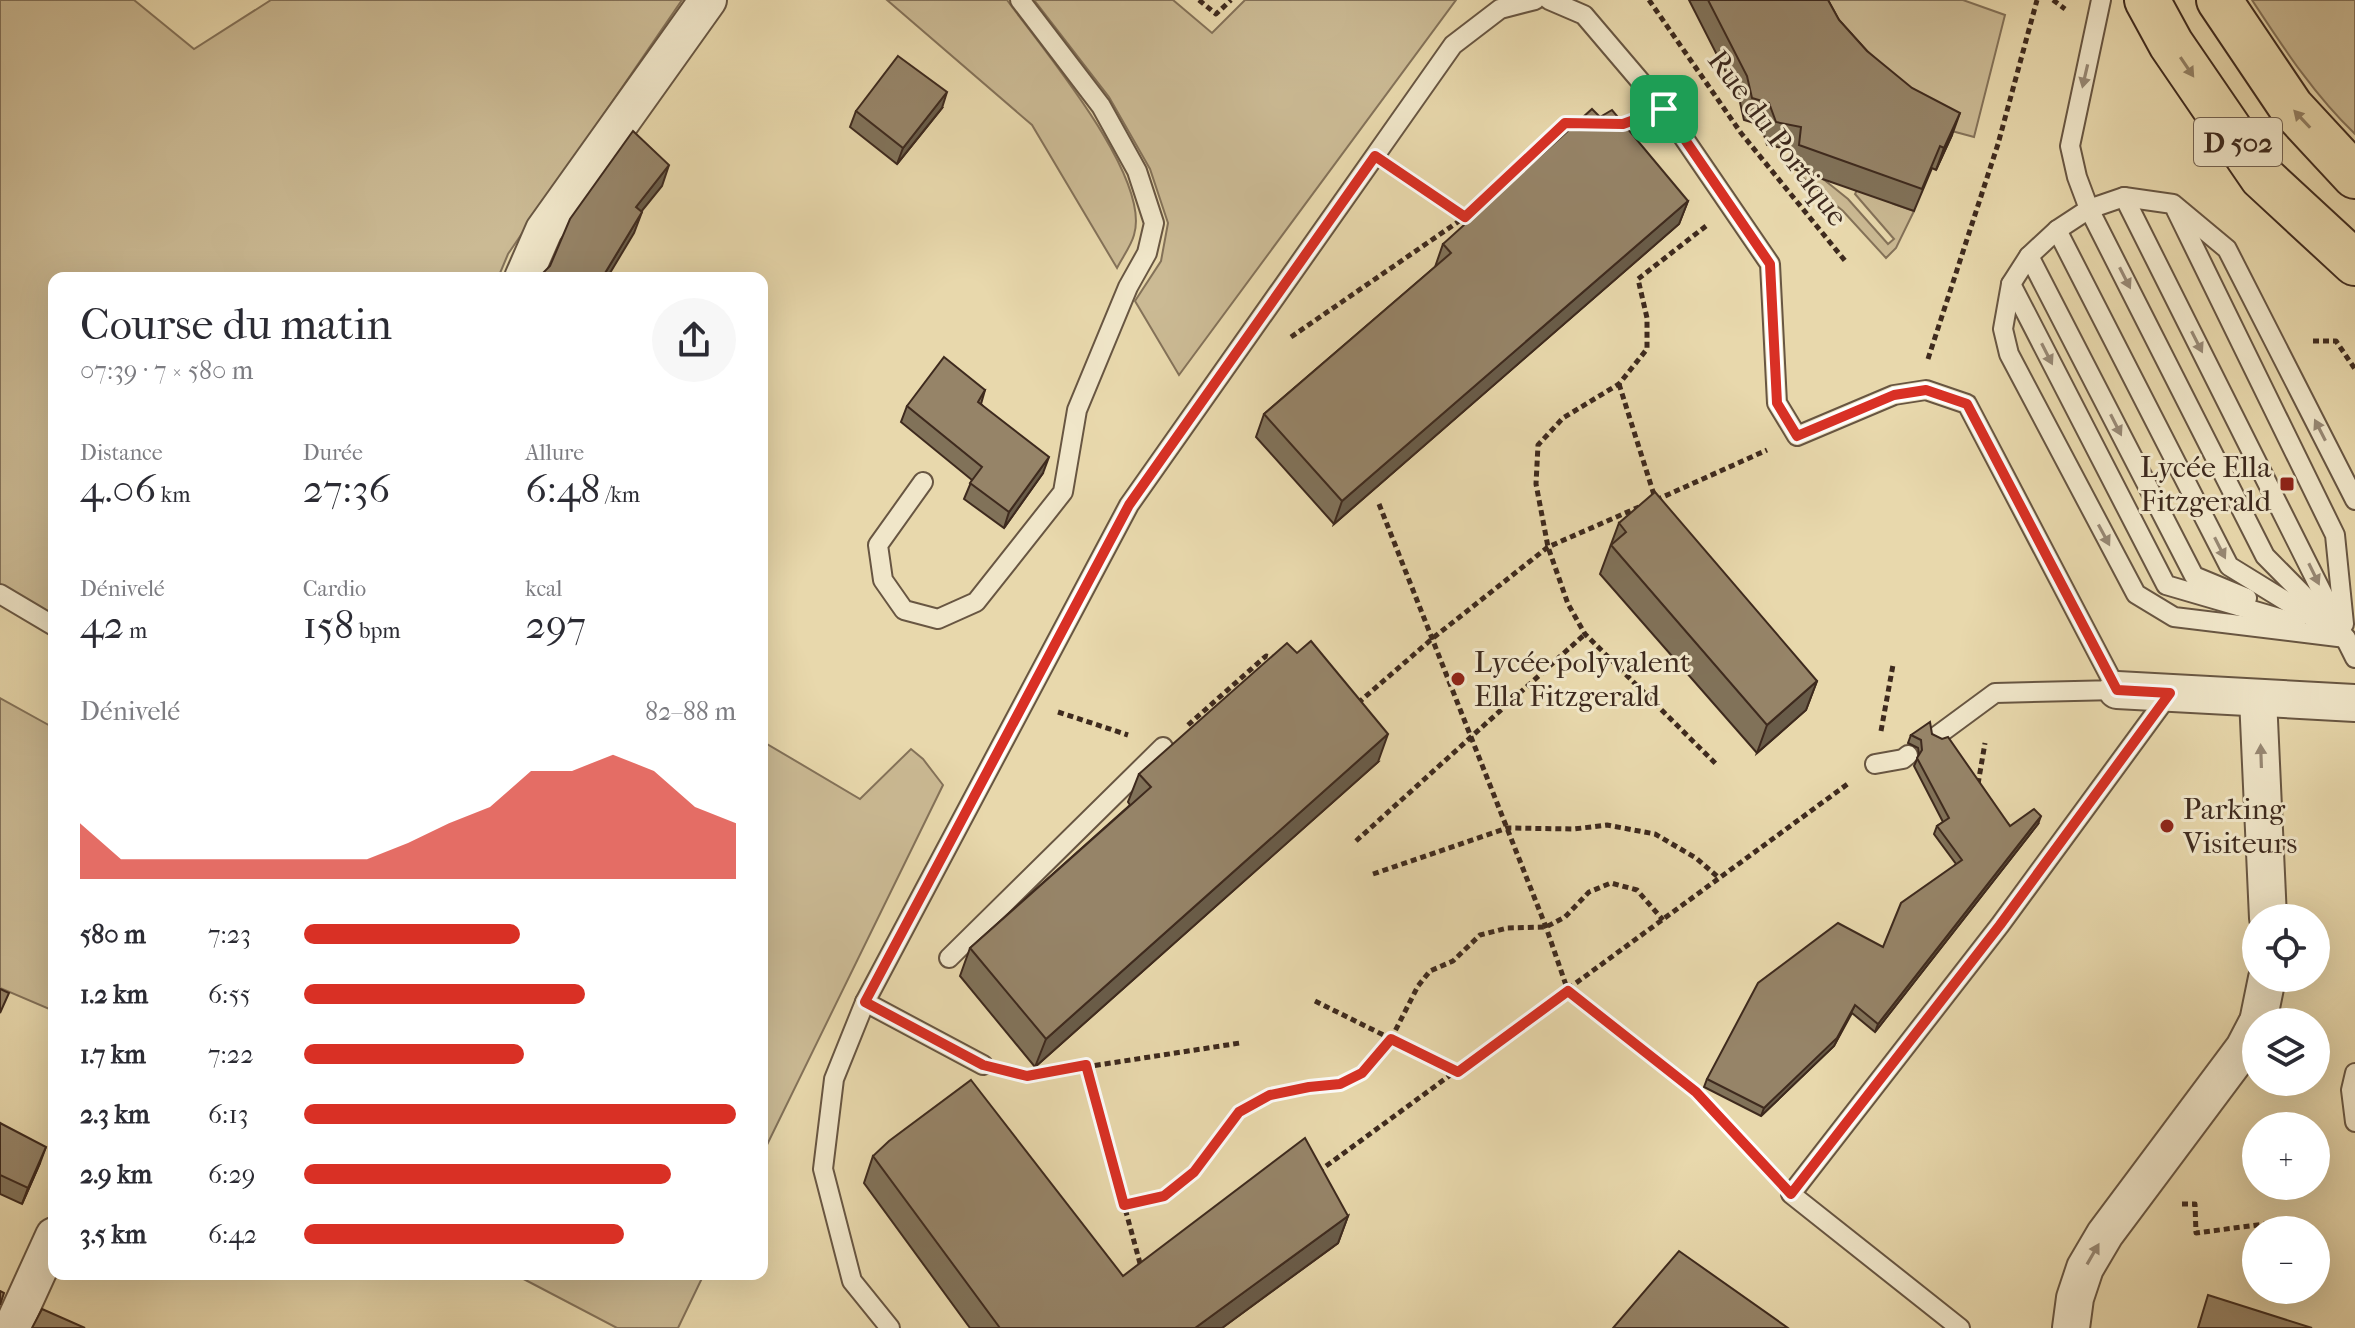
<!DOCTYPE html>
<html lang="fr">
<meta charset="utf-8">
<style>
body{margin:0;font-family:"IM FELL French Canon",serif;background:#f7f7f7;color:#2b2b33;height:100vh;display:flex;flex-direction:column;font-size:30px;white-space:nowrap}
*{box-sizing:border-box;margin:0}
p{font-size:26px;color:#7c7c81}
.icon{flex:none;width:44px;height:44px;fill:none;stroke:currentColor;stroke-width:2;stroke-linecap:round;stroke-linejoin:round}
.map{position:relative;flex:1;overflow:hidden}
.drawer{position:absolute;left:48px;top:272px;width:720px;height:1008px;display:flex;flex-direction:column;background:#fff;border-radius:16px;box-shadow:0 8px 32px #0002}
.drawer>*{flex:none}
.buttons{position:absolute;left:2242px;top:904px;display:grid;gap:16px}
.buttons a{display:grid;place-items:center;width:88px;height:88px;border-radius:50%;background:#fff;box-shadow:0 8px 32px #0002;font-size:40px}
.pin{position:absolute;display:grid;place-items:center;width:68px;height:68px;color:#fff;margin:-34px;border-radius:16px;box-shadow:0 4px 12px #0006}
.round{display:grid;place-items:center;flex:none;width:84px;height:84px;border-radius:42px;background:#f7f7f7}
.summary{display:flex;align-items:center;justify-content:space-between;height:136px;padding:0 32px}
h1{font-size:44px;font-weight:600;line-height:60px}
.metrics{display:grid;grid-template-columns:repeat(3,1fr);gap:12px;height:136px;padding:8px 32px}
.metrics div{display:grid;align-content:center}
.metrics b{font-size:40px;font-weight:600}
.metrics small{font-size:22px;font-weight:400}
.metrics p{font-size:22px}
.chart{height:224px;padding:16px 32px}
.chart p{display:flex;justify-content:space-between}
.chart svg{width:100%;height:144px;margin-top:8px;fill:#d93025;opacity:.7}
ul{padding:0 32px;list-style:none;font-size:26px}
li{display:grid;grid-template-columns:128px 96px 1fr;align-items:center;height:60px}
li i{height:20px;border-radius:10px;background:#d93025}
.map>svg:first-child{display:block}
.green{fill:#cbba94;stroke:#847259;stroke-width:2}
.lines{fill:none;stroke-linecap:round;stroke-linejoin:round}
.service-casing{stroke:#685642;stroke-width:22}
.minor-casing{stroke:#685642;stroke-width:40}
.primary-casing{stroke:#3e2a1e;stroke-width:48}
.path{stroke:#3e2a1e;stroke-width:5;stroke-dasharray:6 4;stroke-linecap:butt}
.service{stroke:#f0e6c9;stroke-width:18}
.minor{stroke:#f0e6c9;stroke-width:36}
.primary{stroke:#e8d8ac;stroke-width:44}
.wall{fill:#817259;stroke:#3e2a1e;stroke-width:2}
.shaded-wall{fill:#695c49;stroke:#3e2a1e;stroke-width:2}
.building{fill:#968468;stroke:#3e2a1e;stroke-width:2}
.oneway{fill:#938165}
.oneway2{fill:#978874}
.route-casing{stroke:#fff;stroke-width:16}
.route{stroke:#d93025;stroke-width:10}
.poi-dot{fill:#8f2418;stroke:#f0e6c9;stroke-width:3}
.labels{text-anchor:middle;stroke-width:6;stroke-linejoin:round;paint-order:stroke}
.shield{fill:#f0e6c9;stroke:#736251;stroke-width:2}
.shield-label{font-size:28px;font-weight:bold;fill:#3e2a1e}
.street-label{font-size:30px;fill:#3e2a1e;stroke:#f0e6c9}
.poi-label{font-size:30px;fill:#3e2a1e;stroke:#f0e6c9;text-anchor:start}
</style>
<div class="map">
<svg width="2355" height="1328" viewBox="0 0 2355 1328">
<rect width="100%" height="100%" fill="#e8d8ac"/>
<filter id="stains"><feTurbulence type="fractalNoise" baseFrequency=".0025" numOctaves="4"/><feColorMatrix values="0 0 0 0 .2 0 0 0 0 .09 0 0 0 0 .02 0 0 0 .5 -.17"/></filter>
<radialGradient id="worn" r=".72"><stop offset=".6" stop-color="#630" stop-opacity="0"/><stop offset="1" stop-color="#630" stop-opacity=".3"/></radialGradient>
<g class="green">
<path d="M0,0H134L194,49L271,0H682L508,254L498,278H54V615L0,584Z"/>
<path d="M887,0H1007C1041,47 1152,177 1134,235C1131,246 1122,258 1117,268L1032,125Z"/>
<path d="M1034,0H1173L1212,33L1245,0H1456L1179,375L1135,301L1161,261L1168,223L1150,169L1109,97Z"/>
<path d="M1808,0H1963L2005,15L1974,137L1937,127Z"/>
<path d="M2252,0H2355V134C2314,95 2283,47 2252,0Z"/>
<path d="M1802,162L1848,199L1888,244L1894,239L1855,194L1859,186L1894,204L1914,211L1896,248L1886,258L1843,211L1801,176Z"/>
<path d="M0,698L54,728V1011L0,988Z"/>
<path d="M762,741L860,799L911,749L923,759L943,785L762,1155Z"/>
<path d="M514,1274H704L678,1328H617Z"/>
</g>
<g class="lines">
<g class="service-casing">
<g id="service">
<path d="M1549,0L1584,15L1664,109L1770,264L1777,403L1797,436L1894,395L1926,390L1967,404L2117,690L1995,693L1938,735"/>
<path d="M2101,0L2070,146L2077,177L2089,209L2265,556L2346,638"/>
<path d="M2124,197L2355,658"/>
<path d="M2176,210L2335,535L2344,624"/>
<path d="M2057,230L2229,566L2323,624"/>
<path d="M2029,256L2194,576L2247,598"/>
<path d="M2011,284L2166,585L2296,623"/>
<path d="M923,482L878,545L883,580L904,610L938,619L976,602L1063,492L1077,410L1128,287L1147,253L1154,223L1137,171L1101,106L1020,0"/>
<path d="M0,594L54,626"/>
<path d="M2346,638L2174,617L2136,594L2009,354L2003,329L2011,284L2029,256L2057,230L2089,209L2124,197L2173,204L2227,249L2355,500"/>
<path d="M1875,764L1903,759L1908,755"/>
<path d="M949,958L1163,747"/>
<path d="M865,1002L983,1065"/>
<path d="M2355,1073L2351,1090L2355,1122"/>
<path d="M890,1328L852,1281L823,1169L834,1079L865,1002L1129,505L1453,45L1500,9L1535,0"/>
<path d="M1960,1328L1791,1194L2000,925L2170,693"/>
</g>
</g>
<g class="minor-casing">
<g id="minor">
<path d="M523,278L544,230L708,0"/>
<path d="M2117,690L2355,703"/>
<path d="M2258,698L2268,918"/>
<path d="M2258,1022L2267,978"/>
<path d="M12,1328L54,1236"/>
<path d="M2071,1328L2075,1298L2085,1268L2105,1234L2244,1048L2256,1025"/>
</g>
</g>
<g class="primary-casing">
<g id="primary">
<path d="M2147,0L2171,44L2262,177L2355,263"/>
<path d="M2219,0L2291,107L2355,176"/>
</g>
</g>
<g class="path">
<path d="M1199,0L1216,14L1231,0"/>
<path d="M1649,0L1741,133L1846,262"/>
<path d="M2053,0L2065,9"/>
<path d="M1402,175L1465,217L1565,123H1582"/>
<path d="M1706,226L1638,279L1647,318V349L1619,384L1563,418L1538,445L1536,484L1548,547L1568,604L1585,634L1716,764"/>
<path d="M1291,337L1465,217"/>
<path d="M2313,341H2336L2355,369"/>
<path d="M1928,359L1998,144L2037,0"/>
<path d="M1619,384L1655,498"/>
<path d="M1656,500L1767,450"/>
<path d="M1379,504L1546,927L1568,991L1696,1092L1769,1170"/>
<path d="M1358,703L1433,638L1548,547L1639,507"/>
<path d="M1058,712L1128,735"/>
<path d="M1188,725L1266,656L1275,658"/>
<path d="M1881,731L1893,665"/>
<path d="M1978,784L1985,743"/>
<path d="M1356,841L1585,634"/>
<path d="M1373,874L1507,828L1574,829L1607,825L1655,834L1696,858L1719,878"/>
<path d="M1315,1001L1458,1072"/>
<path d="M1086,1065L1141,1267"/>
<path d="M1016,1073L1027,1076L1240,1043"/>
<path d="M1318,1172L1849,783"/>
<path d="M2182,1204H2195L2196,1233L2280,1222"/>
<path d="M1124,1205L1164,1196L1196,1170L1239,1112L1270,1095L1309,1087L1340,1084L1362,1073L1391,1039L1418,986L1430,971L1453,961L1480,935L1507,928L1546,927L1565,917L1589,892L1611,883L1637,890L1663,920"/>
</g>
<use href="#service" class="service"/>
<use href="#minor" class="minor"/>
<use href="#primary" class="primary"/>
</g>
<g class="wall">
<path d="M1689,0H1828L1839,20L1867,51L1952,135L1936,170L1932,168L1914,211L1791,168L1792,150L1767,145L1761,125L1744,120L1739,98Z"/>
<path d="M942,108L897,164L850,127L856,111Z"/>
<path d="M1688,201L1679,224L1334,524L1256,437L1264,414L1435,267L1443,244Z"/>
<path d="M985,390L981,404L1043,473L1004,528L964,499L972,480L901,422L907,406Z"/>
<path d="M1619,523L1817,681L1806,710L1757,753L1600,574Z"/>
<path d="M1932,734L2010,826L2038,824L1875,1032L1852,1013L1834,1046L1761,1116L1704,1087L1707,1079L1883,947L1956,864L1934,834L1937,826L1943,822L1914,766L1919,755L1918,748L1908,743L1911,735Z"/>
<path d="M1378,762L1035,1067L960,976L970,948L1130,805L1128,802L1139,774Z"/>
<path d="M0,1123L40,1163L22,1204L0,1194Z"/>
<path d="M873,1156L1123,1276L1348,1216L1338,1243L1222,1328H970L864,1183Z"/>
</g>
<g class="shaded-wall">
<path d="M947,92L942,108L897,164L903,148Z"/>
<path d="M1960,113L1952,135L1936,170L1944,148Z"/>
<path d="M669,165L662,186L628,228L636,207Z"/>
<path d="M1688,201L1679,224L1334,524L1342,501Z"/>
<path d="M642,212L634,233L607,278H602Z"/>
<path d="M1049,457L1043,473L1004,528L1009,512Z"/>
<path d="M1817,681L1806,710L1757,753L1767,725Z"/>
<path d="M1388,734L1378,762L1035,1067L1046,1039Z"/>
<path d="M2041,816L2038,824L1875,1032L1878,1024Z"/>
<path d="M1855,1005L1834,1046L1761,1116L1764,1108Z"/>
<path d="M46,1147L40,1163L22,1204L28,1188Z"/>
<path d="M1348,1216L1338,1243L1222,1328H1195Z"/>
</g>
<g class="building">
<path d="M1708,0H1828L1839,20L1867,51L1912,88L1960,113L1944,148L1940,146L1922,189L1799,145L1801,127L1776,122L1769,103L1752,98L1747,76Z"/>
<path d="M898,56L947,92L903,148L856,111Z"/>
<path d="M1592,109L1600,117L1612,110L1688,201L1342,501L1264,414L1451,253L1443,244Z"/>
<path d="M633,131L669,165L636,207L642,212L602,278H531L542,274L550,266L570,219Z"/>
<path d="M944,357L985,390L978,402L1049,457L1009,512L970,483L982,467L907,406Z"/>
<path d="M1655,492L1817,681L1767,725L1611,545L1626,532L1619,523Z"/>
<path d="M1311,641L1388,734L1046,1039L970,948L1151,787L1139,774L1287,643L1297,653Z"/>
<path d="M1930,722L1932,734L1942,739L1948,737L2010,826L2034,809L2041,816L1878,1024L1855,1005L1837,1038L1764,1108L1707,1079L1758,983L1838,923L1883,947L1901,903L1962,860L1937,826L1949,818L1917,758L1922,750L1921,740L1911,735Z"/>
<path d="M0,989L9,993L0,1013Z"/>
<path d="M971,1080L1123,1276L1305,1138L1348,1216L1195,1328H1000L873,1156L889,1141Z"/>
<path d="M0,1123L46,1147L28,1188L0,1175Z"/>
<path d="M1679,1251L1788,1328H1613Z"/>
<path d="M0,1291L4,1293L0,1305Z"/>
<path d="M2208,1295L2312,1328H2198Z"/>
<path d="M42,1309L85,1328H32Z"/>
</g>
<defs><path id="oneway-solid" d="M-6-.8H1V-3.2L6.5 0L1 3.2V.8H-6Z" transform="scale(2)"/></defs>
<g class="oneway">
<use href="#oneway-solid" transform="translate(2187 67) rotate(56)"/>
<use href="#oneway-solid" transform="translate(2302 119) rotate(-133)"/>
</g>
<g class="oneway2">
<use href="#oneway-solid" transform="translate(2085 76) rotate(103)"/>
<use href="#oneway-solid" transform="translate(2125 278) rotate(63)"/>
<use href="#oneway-solid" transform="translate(2197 342) rotate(63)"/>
<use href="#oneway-solid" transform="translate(2047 354) rotate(63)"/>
<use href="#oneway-solid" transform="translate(2116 425) rotate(63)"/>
<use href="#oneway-solid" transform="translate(2320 430) rotate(-117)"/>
<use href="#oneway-solid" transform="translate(2104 535) rotate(62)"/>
<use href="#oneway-solid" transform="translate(2220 548) rotate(63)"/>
<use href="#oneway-solid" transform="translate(2314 574) rotate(64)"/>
<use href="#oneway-solid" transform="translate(2261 756) rotate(-92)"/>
<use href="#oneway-solid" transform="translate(2093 1254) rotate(-60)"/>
</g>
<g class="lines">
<g class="route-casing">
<path id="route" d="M1664,109L1770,264L1777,403L1797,436L1894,395L1926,390L1967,404L2117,690L2170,693L2000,925L1791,1194L1696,1092L1568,991L1458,1072L1391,1039L1362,1073L1340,1084L1309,1087L1270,1095L1239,1112L1194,1172L1164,1196L1124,1205L1086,1065L1027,1076L983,1065L865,1002L1129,505L1375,156L1465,217L1565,123L1623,124Z"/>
</g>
<use href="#route" class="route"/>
</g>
<g class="poi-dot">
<rect x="2279" y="476" width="16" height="16" rx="4"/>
<circle cx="1458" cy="679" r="8"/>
<circle cx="2167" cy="826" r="8"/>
</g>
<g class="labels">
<rect class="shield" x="2194" y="118" width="88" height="48" rx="6"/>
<g class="shield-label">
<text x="2238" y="152">D 502</text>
</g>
<g class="street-label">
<text transform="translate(1778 138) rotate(53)" y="10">Rue du Portique</text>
</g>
<g class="poi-label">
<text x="2271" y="477" text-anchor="end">Lycée Ella<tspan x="2271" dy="34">Fitzgerald</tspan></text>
<text x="1474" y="672">Lycée polyvalent<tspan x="1474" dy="34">Ella Fitzgerald</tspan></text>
<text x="2183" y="819">Parking<tspan x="2183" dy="34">Visiteurs</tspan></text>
</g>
</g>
<rect width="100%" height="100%" filter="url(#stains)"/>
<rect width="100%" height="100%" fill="url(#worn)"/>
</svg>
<div class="buttons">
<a><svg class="icon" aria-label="locate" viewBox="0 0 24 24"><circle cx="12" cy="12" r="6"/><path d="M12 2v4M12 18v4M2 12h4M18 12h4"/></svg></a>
<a><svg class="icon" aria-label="layers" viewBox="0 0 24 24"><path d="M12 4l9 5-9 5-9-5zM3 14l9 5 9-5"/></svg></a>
<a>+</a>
<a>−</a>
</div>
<div class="pin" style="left:1664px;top:109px;background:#1e9e55"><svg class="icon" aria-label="arrive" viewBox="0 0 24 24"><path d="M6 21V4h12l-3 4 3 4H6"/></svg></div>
<section class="drawer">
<div class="summary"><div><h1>Course du matin</h1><p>07:39 · 7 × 580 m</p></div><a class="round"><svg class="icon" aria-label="share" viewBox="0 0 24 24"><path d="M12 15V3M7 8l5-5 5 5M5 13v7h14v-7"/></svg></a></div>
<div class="metrics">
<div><p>Distance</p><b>4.06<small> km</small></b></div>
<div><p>Durée</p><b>27:36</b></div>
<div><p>Allure</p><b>6:48<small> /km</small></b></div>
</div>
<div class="metrics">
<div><p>Dénivelé</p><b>42<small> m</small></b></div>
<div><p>Cardio</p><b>158<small> bpm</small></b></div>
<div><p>kcal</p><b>297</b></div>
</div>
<div class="chart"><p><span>Dénivelé</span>82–88 m</p>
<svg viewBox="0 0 160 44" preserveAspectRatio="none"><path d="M0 44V27L10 38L20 38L30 38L40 38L50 38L60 38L70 38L80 33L90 27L100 22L110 11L120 11L130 6L140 11L150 22L160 27V44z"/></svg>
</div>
<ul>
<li><b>580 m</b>7:23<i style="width:50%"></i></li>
<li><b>1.2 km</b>6:55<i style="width:65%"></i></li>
<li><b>1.7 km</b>7:22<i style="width:51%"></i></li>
<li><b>2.3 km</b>6:13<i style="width:100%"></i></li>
<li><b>2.9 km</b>6:29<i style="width:85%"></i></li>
<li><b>3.5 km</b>6:42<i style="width:74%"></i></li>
</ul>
</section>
</div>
